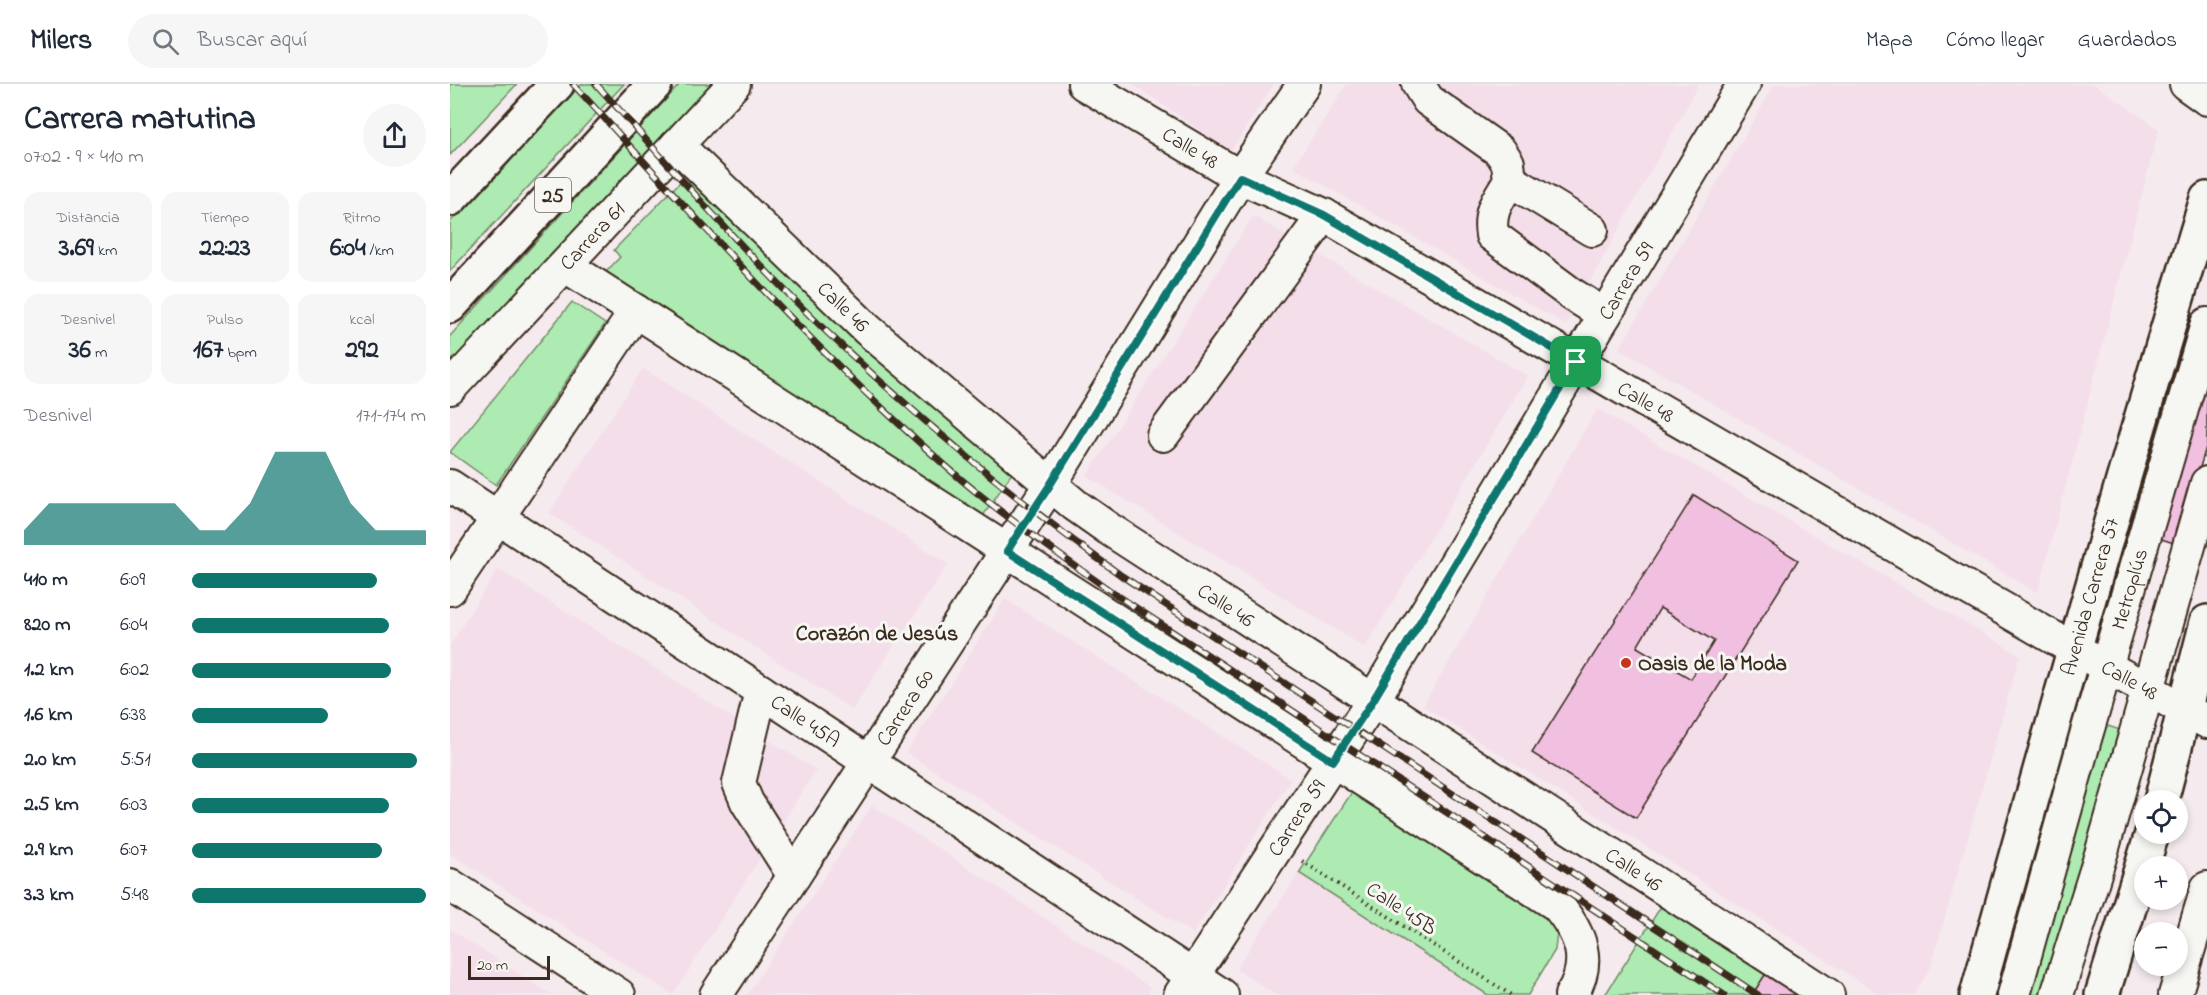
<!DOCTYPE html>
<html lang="es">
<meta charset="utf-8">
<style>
body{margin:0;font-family:"Indie Flower",sans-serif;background:#f6f6f7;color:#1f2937;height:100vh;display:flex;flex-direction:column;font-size:22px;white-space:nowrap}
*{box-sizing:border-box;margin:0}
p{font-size:20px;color:#747a83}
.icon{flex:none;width:33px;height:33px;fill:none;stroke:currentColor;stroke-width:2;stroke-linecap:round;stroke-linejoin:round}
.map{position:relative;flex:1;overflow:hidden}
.panel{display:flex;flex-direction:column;background:#fff;width:450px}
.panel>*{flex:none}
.fabs{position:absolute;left:1684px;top:706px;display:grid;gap:12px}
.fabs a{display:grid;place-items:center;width:54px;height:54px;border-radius:50%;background:#fff;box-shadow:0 3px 9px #0003;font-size:30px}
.scale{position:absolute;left:18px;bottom:15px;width:82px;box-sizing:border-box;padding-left:6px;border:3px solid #3b2a1e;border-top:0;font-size:16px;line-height:21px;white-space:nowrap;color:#3b2a1e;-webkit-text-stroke:4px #f6f6f2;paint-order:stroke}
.pin{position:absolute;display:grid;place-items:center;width:51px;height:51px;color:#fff;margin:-26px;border-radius:12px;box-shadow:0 3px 9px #0006}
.round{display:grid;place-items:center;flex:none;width:63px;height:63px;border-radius:32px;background:#f6f6f7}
.summary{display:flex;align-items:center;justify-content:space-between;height:102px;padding:0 24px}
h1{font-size:33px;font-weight:700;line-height:45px}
.figures{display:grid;grid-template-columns:repeat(3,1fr);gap:9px;height:102px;padding:6px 24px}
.figures div{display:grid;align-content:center;border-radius:15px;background:#f6f6f7;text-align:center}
.figures b{font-size:26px;font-weight:700}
.figures small{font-size:16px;font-weight:400}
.figures p{font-size:16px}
.chart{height:168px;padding:12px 24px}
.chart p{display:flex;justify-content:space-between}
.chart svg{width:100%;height:108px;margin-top:6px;fill:#0f766e;opacity:.7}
ul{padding:0 24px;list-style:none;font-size:20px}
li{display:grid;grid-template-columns:96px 72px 1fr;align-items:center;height:45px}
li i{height:15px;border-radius:8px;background:#0f766e}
header{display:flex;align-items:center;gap:36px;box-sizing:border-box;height:84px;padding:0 30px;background:#fff;border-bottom:2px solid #e0e1e3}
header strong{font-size:28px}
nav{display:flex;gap:33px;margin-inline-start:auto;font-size:21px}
.search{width:420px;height:54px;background:#f6f6f7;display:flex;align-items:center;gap:15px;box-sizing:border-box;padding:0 21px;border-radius:33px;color:#747a83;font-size:22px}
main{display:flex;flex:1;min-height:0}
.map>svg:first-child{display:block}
.built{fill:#f4deea}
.green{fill:#adebb2;stroke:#748a68;stroke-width:1.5}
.building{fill:#f1bfe0;stroke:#3b2a1e;stroke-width:1.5;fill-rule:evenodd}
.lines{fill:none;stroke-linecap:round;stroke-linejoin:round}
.minor-casing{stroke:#3b2a1e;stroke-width:36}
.major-casing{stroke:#3b2a1e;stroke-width:38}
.highway-casing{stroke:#3b2a1e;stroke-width:38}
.path{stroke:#3b2a1e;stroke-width:4;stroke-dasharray:1.5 4.5;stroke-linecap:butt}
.minor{stroke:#f6f6f2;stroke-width:32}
.major{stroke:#f6f6f2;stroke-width:33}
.highway{stroke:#f6f6f2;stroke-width:33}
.rail-casing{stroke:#3b2a1e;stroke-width:7}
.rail{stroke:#f6f6f2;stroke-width:4.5;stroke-dasharray:14;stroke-linecap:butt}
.route-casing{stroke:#fff;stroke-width:12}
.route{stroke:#0f766e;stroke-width:8}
.poi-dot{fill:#c8321e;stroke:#f6f6f2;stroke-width:2}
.labels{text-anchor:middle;stroke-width:6;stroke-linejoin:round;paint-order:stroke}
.shield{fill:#f6f6f2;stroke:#73675e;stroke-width:1.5}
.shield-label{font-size:20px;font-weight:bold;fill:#3b2a1e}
.street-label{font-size:21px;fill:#3b2a1e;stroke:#f6f6f2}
.poi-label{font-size:21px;font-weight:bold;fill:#3b2a1e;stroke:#f6f6f2;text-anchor:start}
.neighbourhood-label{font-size:22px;font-weight:bold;fill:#3b2a1e;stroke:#f6f6f2}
</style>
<header>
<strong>Milers</strong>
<div class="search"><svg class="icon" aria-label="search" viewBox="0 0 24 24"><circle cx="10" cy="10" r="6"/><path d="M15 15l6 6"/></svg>Buscar aquí</div>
<nav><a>Mapa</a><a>Cómo llegar</a><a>Guardados</a></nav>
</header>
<main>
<section class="panel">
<div class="summary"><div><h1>Carrera matutina</h1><p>07:02 · 9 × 410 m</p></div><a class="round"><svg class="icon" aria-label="share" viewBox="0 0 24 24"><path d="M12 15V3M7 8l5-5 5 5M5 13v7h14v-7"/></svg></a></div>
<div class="figures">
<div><p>Distancia</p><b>3.69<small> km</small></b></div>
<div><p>Tiempo</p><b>22:23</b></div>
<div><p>Ritmo</p><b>6:04<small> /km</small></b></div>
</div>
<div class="figures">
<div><p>Desnivel</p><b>36<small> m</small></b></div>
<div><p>Pulso</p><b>167<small> bpm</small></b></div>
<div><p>kcal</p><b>292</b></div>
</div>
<div class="chart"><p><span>Desnivel</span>171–174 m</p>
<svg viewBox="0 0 160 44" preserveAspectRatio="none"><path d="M0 44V38L10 27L20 27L30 27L40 27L50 27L60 27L70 38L80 38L90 27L100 6L110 6L120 6L130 27L140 38L150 38L160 38V44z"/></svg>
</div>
<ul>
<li><b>410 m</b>6:09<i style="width:79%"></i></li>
<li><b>820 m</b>6:04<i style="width:84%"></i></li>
<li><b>1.2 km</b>6:02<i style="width:85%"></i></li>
<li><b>1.6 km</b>6:38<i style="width:58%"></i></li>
<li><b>2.0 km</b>5:51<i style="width:96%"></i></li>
<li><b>2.5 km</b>6:03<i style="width:84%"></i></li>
<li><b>2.9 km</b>6:07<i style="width:81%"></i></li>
<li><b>3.3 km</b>5:48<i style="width:100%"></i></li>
</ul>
</section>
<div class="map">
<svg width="1757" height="911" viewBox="0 0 1757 911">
<rect width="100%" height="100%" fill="#f5ebee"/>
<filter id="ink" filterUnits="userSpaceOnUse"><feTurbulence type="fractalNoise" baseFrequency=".0167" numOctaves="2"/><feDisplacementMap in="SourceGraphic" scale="12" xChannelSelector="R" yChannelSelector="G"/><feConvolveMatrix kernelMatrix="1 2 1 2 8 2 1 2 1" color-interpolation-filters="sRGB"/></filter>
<g filter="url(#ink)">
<g class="built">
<path d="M683,0H824L780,68Z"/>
<path d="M897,0H1249L1116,241L843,83Z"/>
<path d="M1325,0H1644L1709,45L1588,509L1169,265Z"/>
<path d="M803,132L1078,292L915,564L637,392Z"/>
<path d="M193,284L498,480L402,626L99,429Z"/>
<path d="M1147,325L1570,571L1481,883L1464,911H1431L973,622Z"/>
<path d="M48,485L366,686L223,911L0,770V561Z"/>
<path d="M555,515L841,695L743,850L456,669Z"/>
<path d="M422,721L701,904L696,911H297Z"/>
<path d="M849,789L1038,911H826L786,885Z"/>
<path d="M0,845L102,911H0Z"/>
</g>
<g class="green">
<path d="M0,0H67L0,71Z"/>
<path d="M132,0H174L0,187V138Z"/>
<path d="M230,0H261L0,282V252Z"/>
<path d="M243,94L390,242L562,389L533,432L155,189L170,173L164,166L230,98L235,102Z"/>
<path d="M122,218L155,240L46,401L0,368Z"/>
<path d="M1655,641L1670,646L1593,911H1576Z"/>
<path d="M902,708L1099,833L1107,849L1105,866L1078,911H1038L849,789Z"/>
<path d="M1215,816L1365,911H1155Z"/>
</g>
<g class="building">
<path d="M1757,279V360L1727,460L1705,453Z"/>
<path d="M1244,411L1348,476L1186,734L1082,669ZM1210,524L1264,557L1241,595L1187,563Z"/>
<path d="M1322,880L1371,911H1302Z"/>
</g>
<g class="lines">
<g class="minor-casing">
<g id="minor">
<path id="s1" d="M634,0L790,93L874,131L1597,550L1757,638"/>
<path d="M968,0L978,16L1050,67L1058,79L1060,96C1048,116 1038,127 1042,151L1123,211L1155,231"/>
<path d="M1736,0L1757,15"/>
<path id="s2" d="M227,61L418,246L625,421L659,445L1378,911"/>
<path d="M1060,96L1142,146"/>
<path d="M116,182L1107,821C1130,849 1143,877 1121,911"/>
<path id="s3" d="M0,304L284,0"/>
<path d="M713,351L874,131"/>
<path id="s4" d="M0,402L772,911"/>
<path d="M0,505L186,227"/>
<path d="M311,607L289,699L297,718L344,792"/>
<path d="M0,801L169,911"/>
<path id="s5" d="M266,911L600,401L790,93L854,0"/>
<path id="s6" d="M730,911L922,618L1294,0"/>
<path id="s7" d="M1564,911L1635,655L1757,240"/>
<path d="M1607,911L1652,767L1757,399"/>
<path d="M1725,911L1757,804"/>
</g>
</g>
<g class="major-casing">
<g id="major">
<path d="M1711,717L1757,538"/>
<path id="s8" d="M1527,911C1601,645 1676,379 1757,115"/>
<path d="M1652,911L1702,750"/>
</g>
</g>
<g class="highway-casing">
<g id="highway">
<path d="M0,115L107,0"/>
<path d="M0,222L205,0"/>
</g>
</g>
<path class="path" d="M852,777L1061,911"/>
<use href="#minor" class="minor"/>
<use href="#major" class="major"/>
<use href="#highway" class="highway"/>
<g class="rail-casing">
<g id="rail">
<path d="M123,0C244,132 363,266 498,384C550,430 608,470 665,510L1274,911"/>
<path d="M146,0C222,84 296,171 378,249C471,337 568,418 672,492L1308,911"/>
</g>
</g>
<use href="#rail" class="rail"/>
</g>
</g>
<g class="lines" filter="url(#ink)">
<g class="route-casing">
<path id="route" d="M790,93L874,131L1126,278L922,618L883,677L557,467L600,401Z"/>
</g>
<use href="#route" class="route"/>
</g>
<circle class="poi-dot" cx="1176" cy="579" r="6"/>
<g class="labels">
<rect class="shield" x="85" y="94" width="36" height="34" rx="4.5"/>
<g class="shield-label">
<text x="103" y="118">25</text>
</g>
<g class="street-label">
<text dy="7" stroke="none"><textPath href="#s1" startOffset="124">Calle 48</textPath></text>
<text dy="7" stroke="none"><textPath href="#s3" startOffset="208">Carrera 61</textPath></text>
<text dy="7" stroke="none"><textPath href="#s6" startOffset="842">Carrera 59</textPath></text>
<text dy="7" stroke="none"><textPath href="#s2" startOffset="232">Calle 46</textPath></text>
<text dy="7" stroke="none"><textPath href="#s1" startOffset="646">Calle 48</textPath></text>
<text dy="7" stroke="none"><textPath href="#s7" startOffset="422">Metroplús</textPath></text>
<text dy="7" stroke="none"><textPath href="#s8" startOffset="414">Avenida Carrera 57</textPath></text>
<text dy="7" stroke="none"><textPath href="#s2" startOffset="718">Calle 46</textPath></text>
<text dy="7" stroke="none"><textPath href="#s1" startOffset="1204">Calle 48</textPath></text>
<text dy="7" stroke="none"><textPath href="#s5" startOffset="344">Carrera 60</textPath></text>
<text dy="7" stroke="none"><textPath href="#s4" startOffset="426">Calle 45A</textPath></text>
<text dy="7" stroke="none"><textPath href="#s6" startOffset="212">Carrera 59</textPath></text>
<text dy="7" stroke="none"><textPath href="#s2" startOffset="1204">Calle 46</textPath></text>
<text transform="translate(952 824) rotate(33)" y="7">Calle 45B</text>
</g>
<g class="poi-label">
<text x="1188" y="586">Oasis de la Moda</text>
</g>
<g class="neighbourhood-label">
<text x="427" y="556">Corazón de Jesús</text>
</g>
</g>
</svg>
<div class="fabs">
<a><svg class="icon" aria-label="locate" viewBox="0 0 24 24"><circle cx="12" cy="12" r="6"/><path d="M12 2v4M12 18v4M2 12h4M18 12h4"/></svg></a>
<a>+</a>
<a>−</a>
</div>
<div class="scale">20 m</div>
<div class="pin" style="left:1126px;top:278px;background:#1e9e55"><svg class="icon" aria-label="arrive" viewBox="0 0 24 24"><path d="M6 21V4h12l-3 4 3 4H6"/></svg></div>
</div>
</main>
